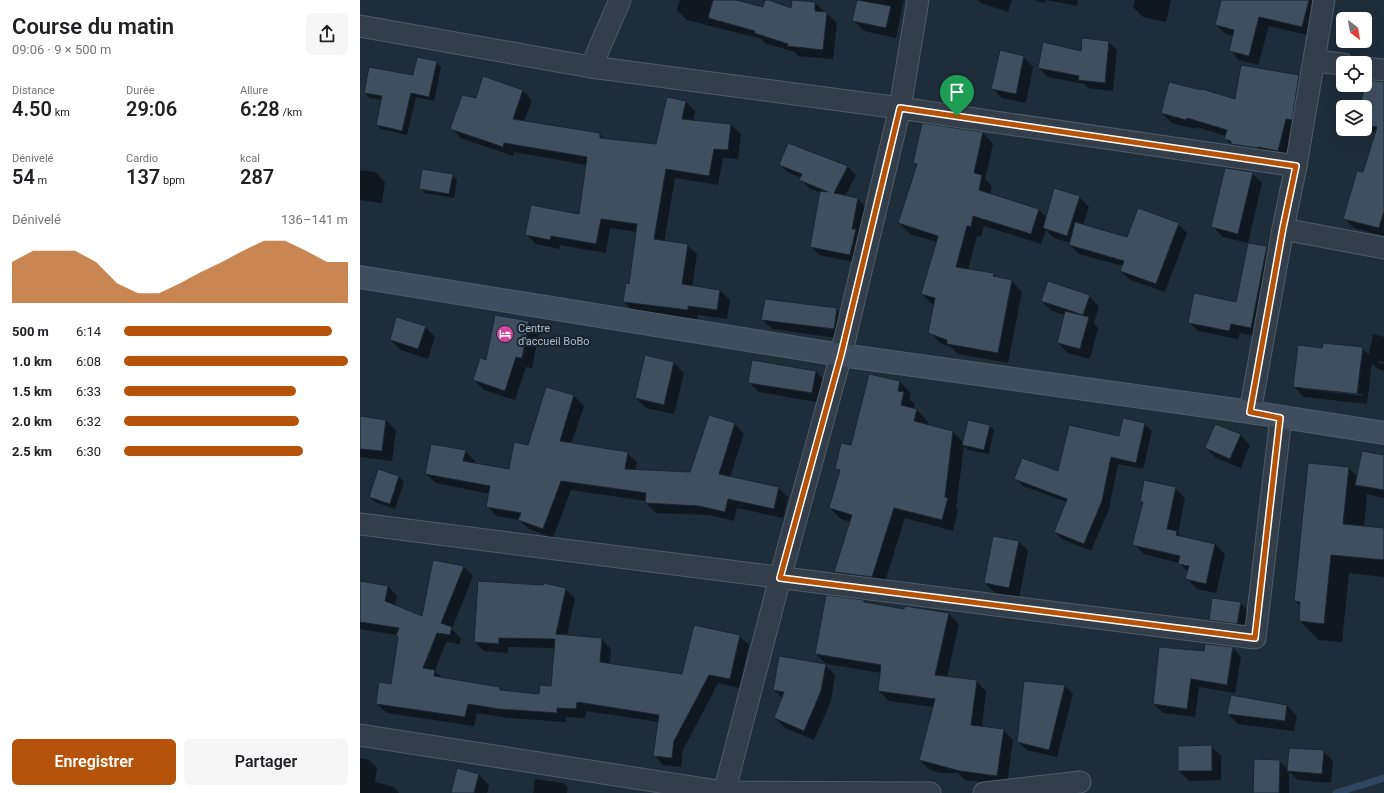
<!DOCTYPE html>
<html lang="fr">
<meta charset="utf-8">
<style>
body{margin:0;font-family:Roboto,sans-serif;background:#f6f6f6;color:#202124;height:100vh;display:flex;flex-direction:column;font-size:15px;white-space:nowrap}
*{box-sizing:border-box;margin:0}
p{font-size:13px;color:#757577}
.icon{flex:none;width:22px;height:22px;fill:none;stroke:currentColor;stroke-width:2;stroke-linecap:round;stroke-linejoin:round}
.map{position:relative;flex:1;overflow:hidden}
.drawer{display:flex;flex-direction:column;background:#fff;width:360px}
.drawer>*{flex:none}
.needle{width:26px;rotate:149deg}
.buttons{position:absolute;left:976px;top:12px;display:grid;gap:8px}
.buttons a{display:grid;place-items:center;width:36px;height:36px;border-radius:6px;background:#fff;box-shadow:0 4px 16px #0002;font-size:20px}
.pin{position:absolute;display:grid;place-items:center;width:34px;height:34px;color:#fff;margin:-41px -17px;border-radius:50% 50% 50% 0;rotate:-45deg;box-shadow:0 0 4px #0007}
.pin .icon{rotate:45deg}
.round{display:grid;place-items:center;flex:none;width:42px;height:42px;border-radius:6px;background:#f6f6f6}
.overview{display:flex;align-items:center;justify-content:space-between;height:68px;padding:0 12px}
h1{font-size:22px;font-weight:600;line-height:30px}
.metrics{display:grid;grid-template-columns:repeat(3,1fr);gap:6px;height:68px;padding:4px 12px}
.metrics div{display:grid;align-content:center}
.metrics b{font-size:20px;font-weight:600}
.metrics small{font-size:11px;font-weight:400}
.metrics p{font-size:11px}
.chart{height:112px;padding:8px 12px}
.chart p{display:flex;justify-content:space-between}
.chart svg{width:100%;height:72px;margin-top:4px;fill:#b45309;opacity:.7}
.primary-button{display:flex;gap:8px;margin-top:auto;padding:8px 12px}
.primary-button a{flex:1;height:46px;border-radius:6px;background:#b45309;color:#fff;font-size:16px;font-weight:600;line-height:46px;text-align:center}
.primary-button a+a{background:#f6f6f6;color:#202124}
ul{padding:0 12px;list-style:none;font-size:13px}
li{display:grid;grid-template-columns:64px 48px 1fr;align-items:center;height:30px}
li i{height:10px;border-radius:5px;background:#b45309}
main{display:flex;flex:1;min-height:0}
.map>svg:first-child{display:block}
.shadow{fill:#0007;fill-rule:evenodd}
.lines{fill:none;stroke-linecap:round;stroke-linejoin:round}
.stream{stroke:#2f4761;stroke-width:7}
.building{fill:#3f4f60;stroke:#1a2531}
.street-casing{stroke:#505c68;stroke-width:23}
.secondary-casing{stroke:#505c68;stroke-width:24}
.street{stroke:#333e4a;stroke-width:21}
.secondary{stroke:#404d5e;stroke-width:22}
.route-casing{stroke:#fff;stroke-width:8}
.route{stroke:#b45309;stroke-width:5}
.labels{text-anchor:middle;stroke-width:4;stroke-linejoin:round;paint-order:stroke}
.poi-label{font-size:11px;fill:#adb9c7;stroke:#18232f;text-anchor:start}
</style>
<main>
<section class="drawer">
<div class="overview"><div><h1>Course du matin</h1><p>09:06 · 9 × 500 m</p></div><a class="round"><svg class="icon" aria-label="share" viewBox="0 0 24 24"><path d="M12 15V3M7 8l5-5 5 5M5 13v7h14v-7"/></svg></a></div>
<div class="metrics">
<div><p>Distance</p><b>4.50<small> km</small></b></div>
<div><p>Durée</p><b>29:06</b></div>
<div><p>Allure</p><b>6:28<small> /km</small></b></div>
</div>
<div class="metrics">
<div><p>Dénivelé</p><b>54<small> m</small></b></div>
<div><p>Cardio</p><b>137<small> bpm</small></b></div>
<div><p>kcal</p><b>287</b></div>
</div>
<div class="chart"><p><span>Dénivelé</span>136–141 m</p>
<svg viewBox="0 0 160 44" preserveAspectRatio="none"><path d="M0 44V19L10 12L20 12L30 12L40 19L50 32L60 38L70 38L80 32L90 25L100 19L110 12L120 6L130 6L140 12L150 19L160 19V44z"/></svg>
</div>
<ul>
<li><b>500 m</b>6:14<i style="width:93%"></i></li>
<li><b>1.0 km</b>6:08<i style="width:100%"></i></li>
<li><b>1.5 km</b>6:33<i style="width:77%"></i></li>
<li><b>2.0 km</b>6:32<i style="width:78%"></i></li>
<li><b>2.5 km</b>6:30<i style="width:80%"></i></li>
</ul>
<div class="primary-button"><a>Enregistrer</a><a>Partager</a></div>
</section>
<div class="map">
<svg width="1024" height="793" viewBox="0 0 1024 793">
<rect width="100%" height="100%" fill="#1f2c3a"/>
<g class="shadow">
<path d="M320,0H372L403,8L432,9L433,1L455,3L477,23L473,59L438,56L435,52L405,43L402,39L327,20L317,10Z"/>
<path d="M503,0H544L536,38L504,31L494,21Z"/>
<path d="M618,0H652L648,12L621,3Z"/>
<path d="M674,0H718L717,6L686,0L685,3Z"/>
<path d="M775,0H811L806,22L783,17L773,7Z"/>
<path d="M863,0H960L952,36L909,26L898,65L879,60L870,50L874,36L866,34L856,25Z"/>
<path d="M748,42L757,50L753,91L728,88L724,84L688,77L679,68Z"/>
<path d="M663,57L673,67L666,103L642,98L632,88Z"/>
<path d="M76,62L81,67L74,101L56,97L47,135L21,129L17,125L22,100L10,98L5,93L54,76Z"/>
<path d="M939,76L949,86L928,161L876,149L866,139V136L837,127L836,129L812,123L802,113L875,100Z"/>
<path d="M1024,83V236L994,228L985,219L1004,174L1016,134L1005,125L1008,107L1002,102Z"/>
<path d="M162,90L172,100L164,122L240,134L245,139L297,145L326,102L335,111L333,121L371,125L381,134L378,159L363,158L358,185L315,178L304,242L327,245L337,254L332,287L360,291L370,300L367,319L338,315L337,320L274,312L264,302L270,285L277,232L250,228L246,253L200,245L199,249L176,244L166,234L220,215L227,165L154,152L153,156L101,138L92,129L117,99Z"/>
<path d="M562,124L623,133L633,144L625,179L632,186L630,194L679,210L687,218L719,197L729,207L723,225L767,238L818,224L827,233L805,292L770,280L761,271L763,266L719,254L710,245V243L694,238L686,230L681,244L624,226L621,237L617,236L608,270L633,274L637,278L652,281L662,292L648,363L598,354L591,347L580,343L570,332L575,305L572,304L562,294L577,242L550,234L539,223L557,165L555,163Z"/>
<path d="M429,145L488,167L496,175L485,196L497,198L506,207L498,263L459,255L451,246L461,193L449,188L441,179V178L429,173L420,165Z"/>
<path d="M0,170L15,172L25,182L22,203L0,200Z"/>
<path d="M892,173L902,183L888,243L863,237L853,227Z"/>
<path d="M92,175L97,180L94,198L65,193L60,188Z"/>
<path d="M907,247L916,257L900,337L880,333L878,339L838,331L829,322L877,304Z"/>
<path d="M729,296L739,306L734,323L738,328L730,359L708,353L698,343L705,315L692,311L682,301Z"/>
<path d="M476,309L486,319L484,339L412,329L402,319Z"/>
<path d="M169,322L179,332L172,368L166,367L155,400L124,390L114,380L127,361Z"/>
<path d="M65,327L75,337L68,359L41,350L31,340Z"/>
<path d="M1013,334L1024,337V336V362L1018,361V363L1024,364V371L1018,369L1012,363L1007,404L944,397L934,387L963,349L1002,348L1009,355ZM944,387L1002,394V396L944,389Z"/>
<path d="M314,363L324,373L314,414L286,408L276,398Z"/>
<path d="M456,372L466,382L462,403L399,392L389,382Z"/>
<path d="M510,375L540,382L551,394L549,399L555,404L553,410H557L568,422L567,426L593,432L604,443L629,426L634,430L629,454L608,450L604,446L596,508L598,510L593,531L545,518L523,588L486,583L475,572L491,522L481,519L470,508L480,472L476,468L491,446Z"/>
<path d="M187,388L214,396L224,406L211,444L267,453L277,462L275,471L331,473L350,416L375,424L384,434L370,477L418,488L428,497L423,518L377,508L374,521L349,515L296,513L286,503V501L211,490L193,538L169,529L160,520L137,516L127,506L130,494L76,483L66,474L105,451L115,461L114,464L150,471L168,446Z"/>
<path d="M0,417L26,420L36,431L32,461L0,457Z"/>
<path d="M784,424L792,431L783,469L758,464L749,509L731,551L702,539L695,532L707,502L663,486L655,478L699,472Z"/>
<path d="M880,435L890,445L881,468L856,458L846,448Z"/>
<path d="M1024,456V498L1007,494L1004,527L1024,529V577L989,573L982,642L959,640L940,621L941,606L935,601L989,468L998,477Z"/>
<path d="M19,470L39,477L44,482L35,509L15,502L10,497Z"/>
<path d="M815,488L825,498L818,533L822,537L855,544L865,554L856,593L837,589L827,579L828,572L819,563L784,554L774,544L783,504L781,501Z"/>
<path d="M658,541L668,551L659,598L635,593L625,583Z"/>
<path d="M74,561L104,567L113,576L92,629L101,638L99,644L86,642L75,671L83,679L140,688L143,691L180,695L192,687L195,648L148,647V653L124,651L115,642L205,589L215,598L207,636L242,639L251,649L250,664L323,675L379,636L389,645L379,688L358,683L323,750L321,767L303,765L294,755L299,722L226,711L225,718L206,717V722L149,718L117,713L114,726L27,713L17,704L32,685L39,637L37,635L0,629V582L28,586L37,596L35,606L63,617Z"/>
<path d="M504,601L505,603L545,610L589,614L599,624L587,677L616,681L626,691L622,727L643,730L653,740L647,785L605,780L598,773H581L570,770L560,760L574,707L529,701L519,691L521,673L466,664L456,654Z"/>
<path d="M880,603L890,613L887,633L860,630L850,620Z"/>
<path d="M873,648L881,657L875,693L839,687L835,717L803,713L794,704L845,652Z"/>
<path d="M465,665L475,675L471,701L454,740L425,728L415,718L423,699L414,690Z"/>
<path d="M665,682L705,686L713,694L697,757L667,750L658,741Z"/>
<path d="M927,706L937,716L934,731L878,724L868,714Z"/>
<path d="M851,746L861,756V780L829,781L819,771Z"/>
<path d="M963,751L973,761L971,783L938,780L929,772V793H894L919,761L928,769Z"/>
<path d="M0,758L9,760L17,768L15,782L34,787L39,793H0Z"/>
<path d="M98,770L119,775L129,785L127,793H92Z"/>
<path d="M175,779L203,783L208,787L207,793H173Z"/>
</g>
<g class="lines">
<path class="stream" d="M976,793L1024,778"/>
</g>
<g class="building">
<path d="M353,0H376L403,7L405,0H409L431,8L432,0L455,2V11L467,12L463,50L427,46L428,44L394,33L395,31L348,18Z"/>
<path d="M497,0L531,6L526,28L492,21Z"/>
<path d="M861,0H949L942,27L899,17L889,56L869,51L874,30L855,25Z"/>
<path d="M722,38L749,41L745,83L718,80L719,76L678,68L683,42L721,51Z"/>
<path d="M640,50L664,56L656,94L631,89Z"/>
<path d="M57,57L77,61L69,97L51,93L42,131L16,125L22,96L4,93L9,67L53,75Z"/>
<path d="M881,65L939,75L932,120L926,119L918,151L898,147V148L871,144V141L864,139L867,130L827,118L826,120L801,113L809,82L841,90L842,89L875,99Z"/>
<path d="M123,76L163,90L153,119L240,133V138L296,144L307,97L326,101L322,119L371,124L368,150L354,149L349,176L306,169L294,239L328,244L322,284L360,290L357,310L328,306V310L263,302L266,283L269,284L277,224L241,219L236,244L191,236L190,240L165,235L171,205L219,214L227,157L144,143L143,147L90,129L102,95L116,98Z"/>
<path d="M1006,80L1024,82V211L1019,228L983,219L997,171L1003,172L1017,127L1005,125V103L1001,102Z"/>
<path d="M562,123L623,132L614,173L622,175L619,190L679,209L671,234L613,216L611,227L607,226L596,267L634,273L633,276L652,280L638,353L587,344V340L568,333L575,298L561,294L578,236L538,223L557,164L553,163Z"/>
<path d="M428,143L488,166L474,193L498,198L492,229H496L490,255L450,247L460,191L468,192L439,180L442,174L419,165Z"/>
<path d="M865,168L893,172L878,234L851,227Z"/>
<path d="M62,169L93,174L89,194L59,189Z"/>
<path d="M694,188L720,196L707,236L683,228Z"/>
<path d="M778,208L819,223L796,284L760,271L764,261L709,245L715,222L767,237Z"/>
<path d="M888,243L907,246L891,328L871,324L869,331L828,323L834,293L876,302Z"/>
<path d="M688,281L730,295L723,315L681,301Z"/>
<path d="M405,299L477,308L474,329L401,320Z"/>
<path d="M705,311L729,317L720,349L697,343Z"/>
<path d="M135,315L169,321L162,358L156,357L145,391L113,380L120,358L126,360Z"/>
<path d="M36,317L66,326L58,349L30,340Z"/>
<path d="M963,343L1003,347L997,394L933,387L938,345L962,348Z"/>
<path d="M285,355L314,362L304,405L275,398Z"/>
<path d="M392,360L456,371L452,393L388,383Z"/>
<path d="M509,374L540,381L538,391L544,392L541,405L557,409L554,421L593,431L585,497L588,498L582,520L534,508L512,577L474,572L492,515L469,508L480,470L475,469L481,443L491,445Z"/>
<path d="M186,387L214,395L200,441L268,452L265,469L330,472L349,415L375,423L359,474L419,487L414,509L368,499L365,512L339,506L285,503L286,493L201,481L183,529L158,520L161,513L126,507L130,486L65,474L71,444L106,450L103,461L149,469L154,442L168,445Z"/>
<path d="M0,416L26,420L22,451L0,449Z"/>
<path d="M763,418L785,423L776,463L751,457L742,501L724,544L694,532L707,499L654,479L662,458L698,471L709,425L759,436Z"/>
<path d="M608,420L630,425L624,450L602,445Z"/>
<path d="M855,424L881,434L870,459L845,448Z"/>
<path d="M1002,451L1024,455V490L995,485Z"/>
<path d="M948,463L989,467L983,524L1024,528V560L971,555L964,624L939,621L940,602L934,601Z"/>
<path d="M18,469L39,476L30,504L9,497Z"/>
<path d="M784,480L816,487L807,529L817,531L816,535L855,544L846,584L825,579L829,566L818,564L820,556L772,545L783,502H780Z"/>
<path d="M633,536L659,541L649,588L624,583Z"/>
<path d="M73,560L104,566L81,623L92,627L90,635L77,633L63,668L75,670L74,676L140,687V690L179,694L180,685L191,686L195,639L139,638V644L114,642L118,581L183,585L184,583L206,588L196,634L242,638L240,662L322,674L334,625L380,635L370,679L349,675L314,741L312,758L293,756L299,715L217,702L216,709L197,708V713L139,709L108,704L105,717L16,704L19,682L31,684L38,637L36,636L39,628L0,622V581L28,586L25,601L62,616Z"/>
<path d="M466,595L504,600V602L544,609L545,606L589,613L575,675L617,680L611,725L644,729L637,776L600,771L559,760L575,699L518,691L521,665L455,654Z"/>
<path d="M852,598L881,602L877,624L849,620Z"/>
<path d="M845,644L873,647L867,685L831,679L827,709L793,704L799,647L844,651Z"/>
<path d="M419,656L466,664L461,691L444,731L414,718L424,692L413,690Z"/>
<path d="M664,681L705,685L689,750L657,742Z"/>
<path d="M871,695L927,705L925,721L867,714Z"/>
<path d="M852,745V771H818V746Z"/>
<path d="M929,748L964,750L962,774L927,771Z"/>
<path d="M894,759L920,760L919,793H893Z"/>
<path d="M97,768L119,774L114,793H91Z"/>
</g>
<g class="lines">
<g class="street-casing">
<g id="street">
<path d="M0,26L231,67L540,108L936,166"/>
<path d="M955,61L983,64"/>
<path d="M231,67L260,0"/>
<path d="M1005,68L1024,70"/>
<path d="M923,229L1024,248"/>
<path d="M890,412L923,229L936,166L964,0"/>
<path d="M0,524L895,638L921,417"/>
<path d="M0,735L364,792L570,793"/>
<path d="M364,793L420,578L481,355L540,108L558,0"/>
<path d="M624,793L720,782"/>
</g>
</g>
<g class="secondary-casing">
<path id="secondary" d="M0,277L481,355L890,412L1024,433"/>
</g>
<use href="#street" class="street"/>
<use href="#secondary" class="secondary"/>
</g>
<g class="lines">
<g class="route-casing">
<path id="route" d="M540,108L936,166L923,228L890,412L920,418L895,638L420,578L481,355Z"/>
</g>
<use href="#route" class="route"/>
</g>
<defs>
<g id="hotel-disc" transform="scale(0.9)"><circle r="9.5" fill="#d1479c" stroke="#18232f"/><path d="M-6-4.5h1.5V1H6V5H4.5V3h-9V5H-6ZM-4 0a1.8 1.8 0 1 1 3.6 0ZM.5 0V-2.5h3Q6-2.5 6 0Z" fill="#fff"/></g>
</defs>
<g fill-rule="evenodd">
<use href="#hotel-disc" x="145" y="334"/>
</g>
<g class="labels">
<g class="poi-label">
<text x="158" y="332">Centre<tspan x="158" dy="13">d'accueil BoBo</tspan></text>
</g>
</g>
</svg>
<div class="buttons">
<a><svg class="needle" viewBox="-14 -14 28 28"><path d="M0-13l5 13h-10z" fill="#e53935"/><path d="M0 13l5-13h-10z" fill="#757577"/></svg></a>
<a><svg class="icon" aria-label="locate" viewBox="0 0 24 24"><circle cx="12" cy="12" r="6"/><path d="M12 2v4M12 18v4M2 12h4M18 12h4"/></svg></a>
<a><svg class="icon" aria-label="layers" viewBox="0 0 24 24"><path d="M12 4l9 5-9 5-9-5zM3 14l9 5 9-5"/></svg></a>
</div>
<div class="pin" style="left:597px;top:116px;background:#1e9e55"><svg class="icon" aria-label="arrive" viewBox="0 0 24 24"><path d="M6 21V4h12l-3 4 3 4H6"/></svg></div>
</div>
</main>
